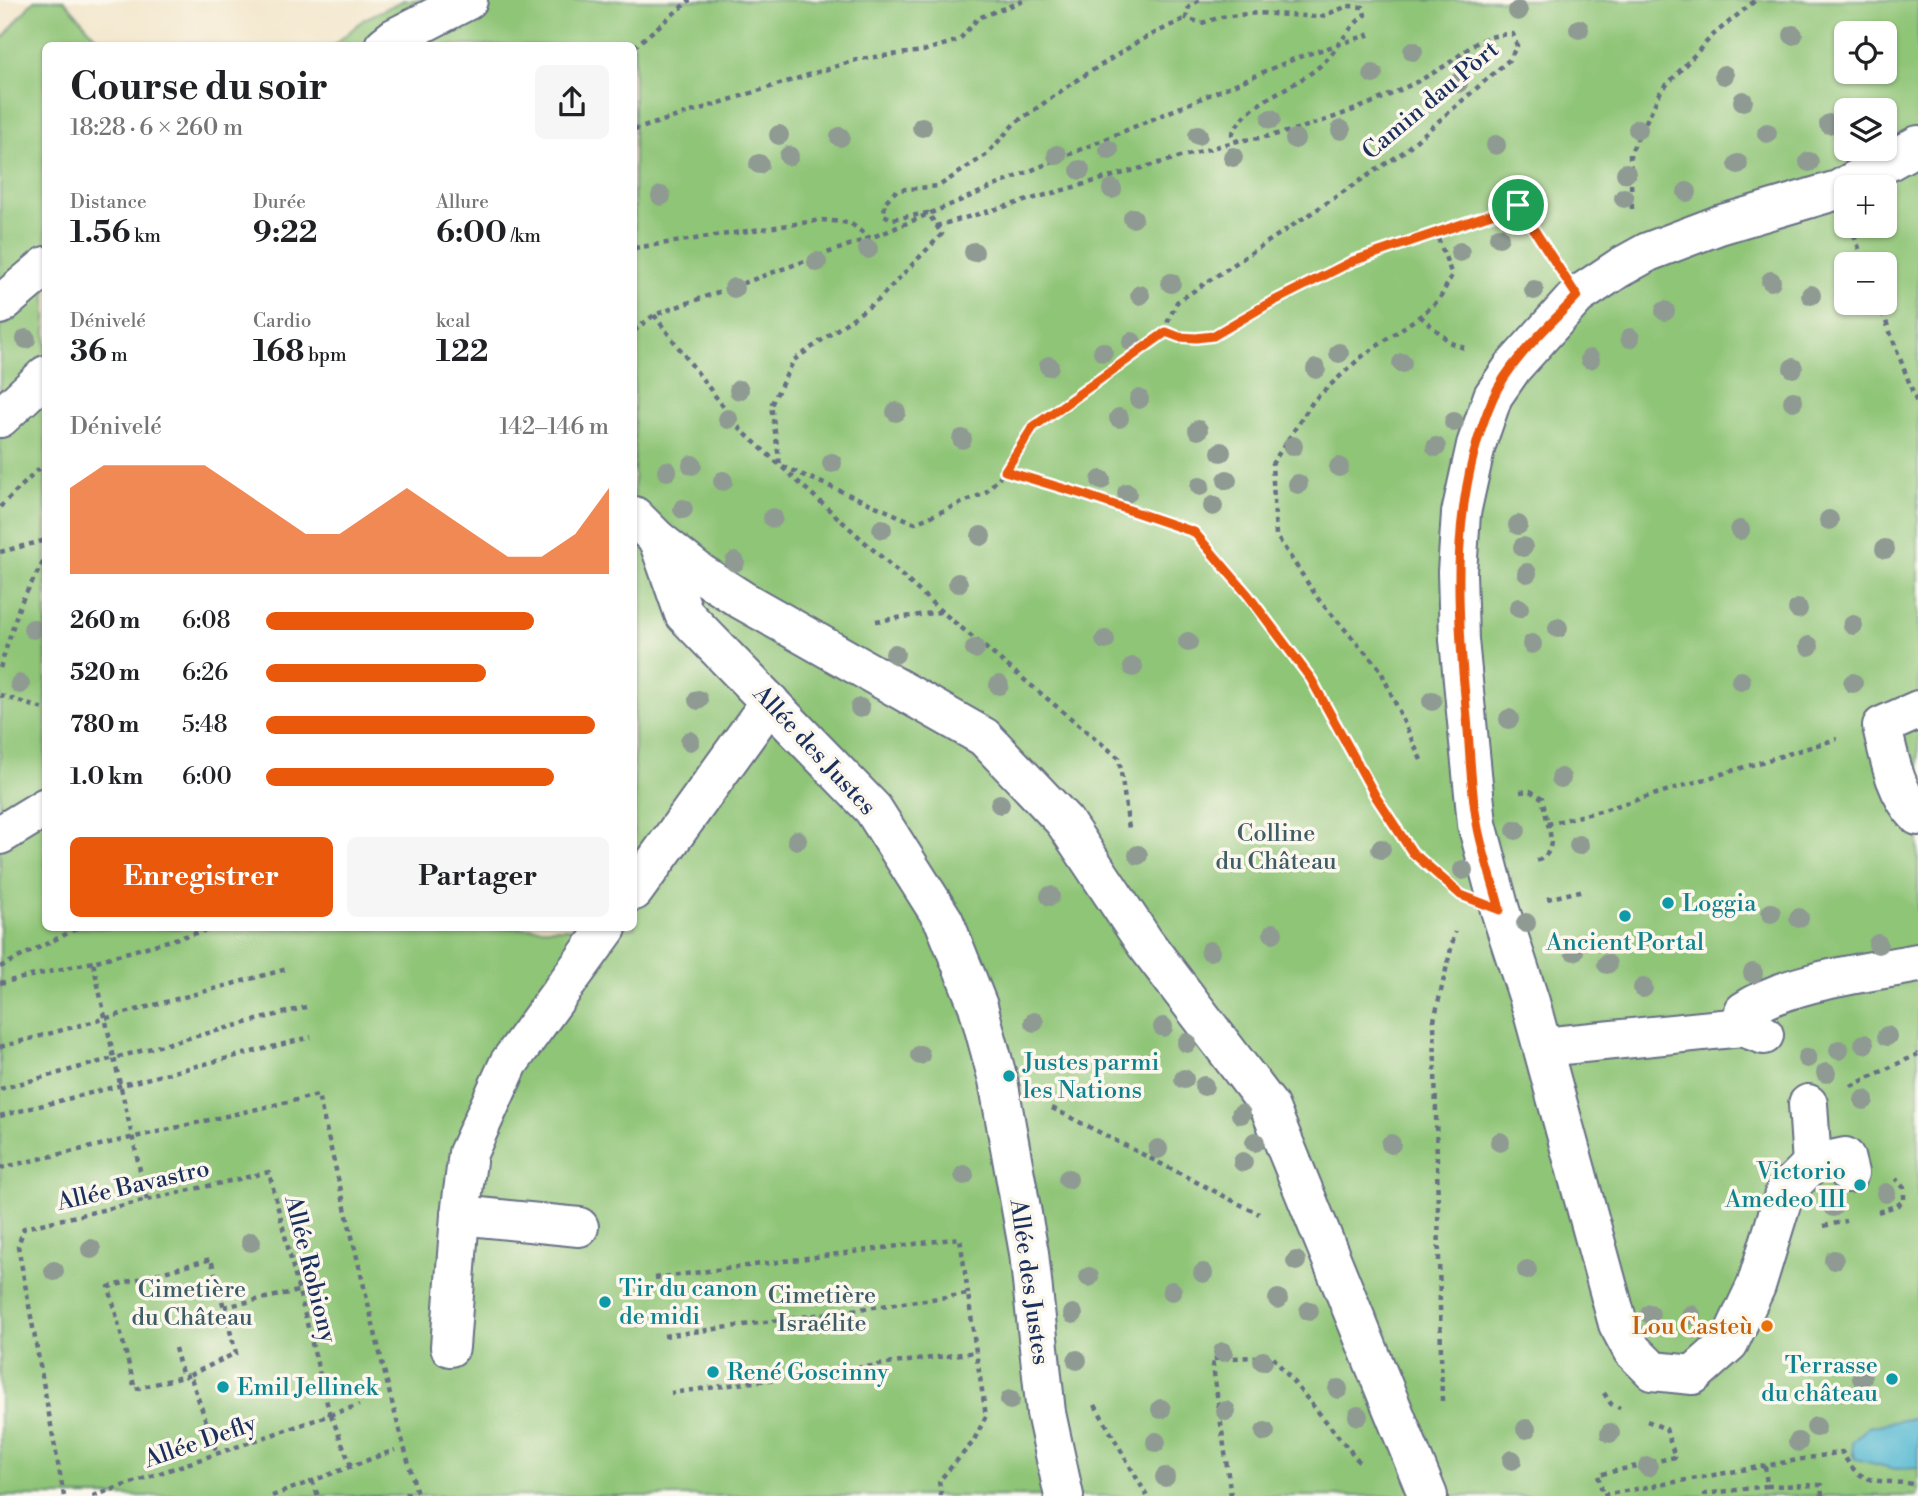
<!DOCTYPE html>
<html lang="fr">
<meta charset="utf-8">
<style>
body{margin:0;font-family:"Libre Bodoni",serif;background:#f6f6f6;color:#202124;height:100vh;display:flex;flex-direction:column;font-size:26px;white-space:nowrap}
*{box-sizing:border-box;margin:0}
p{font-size:23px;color:#757577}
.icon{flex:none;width:38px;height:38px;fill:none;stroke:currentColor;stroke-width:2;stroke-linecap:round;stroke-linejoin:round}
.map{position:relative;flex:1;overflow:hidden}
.drawer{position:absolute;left:42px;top:42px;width:595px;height:889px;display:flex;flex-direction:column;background:#fff;border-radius:10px;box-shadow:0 2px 5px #0004}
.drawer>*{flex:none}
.controls{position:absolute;left:1834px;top:21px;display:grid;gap:14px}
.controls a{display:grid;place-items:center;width:63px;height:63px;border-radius:10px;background:#fff;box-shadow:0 2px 5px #0004;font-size:35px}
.pin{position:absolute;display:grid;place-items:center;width:60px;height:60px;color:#fff;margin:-30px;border:4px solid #fff;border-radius:50%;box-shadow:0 2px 7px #0007}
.round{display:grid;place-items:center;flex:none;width:74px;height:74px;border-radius:10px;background:#f6f6f6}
.head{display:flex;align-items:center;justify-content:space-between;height:119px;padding:0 28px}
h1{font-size:38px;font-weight:800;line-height:52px}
.figures{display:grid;grid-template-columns:repeat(3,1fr);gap:10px;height:119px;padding:7px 28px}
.figures div{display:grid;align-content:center}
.figures b{font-size:30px;font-weight:800}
.figures small{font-size:19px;font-weight:400}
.figures p{font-size:19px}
.chart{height:196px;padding:14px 28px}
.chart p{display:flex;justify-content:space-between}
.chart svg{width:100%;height:126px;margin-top:7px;fill:#ea580c;opacity:.7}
.cta{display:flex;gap:14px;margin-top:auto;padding:14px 28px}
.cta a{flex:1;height:80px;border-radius:10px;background:#ea580c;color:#fff;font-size:28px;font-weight:800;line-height:80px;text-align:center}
.cta a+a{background:#f6f6f6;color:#202124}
ul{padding:0 28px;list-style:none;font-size:23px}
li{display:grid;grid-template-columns:112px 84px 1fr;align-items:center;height:52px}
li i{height:18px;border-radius:9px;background:#ea580c}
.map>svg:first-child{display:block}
.green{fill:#8fc577;stroke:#557a6a;stroke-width:2;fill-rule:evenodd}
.water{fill:#53b8d2;stroke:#377498;stroke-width:2}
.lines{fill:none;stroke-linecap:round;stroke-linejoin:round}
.minor-casing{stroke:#676f84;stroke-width:42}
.path{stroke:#676f84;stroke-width:4.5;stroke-dasharray:5 5;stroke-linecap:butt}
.minor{stroke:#fff;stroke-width:38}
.tree{fill:#8f9a93}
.route-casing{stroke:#fff;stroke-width:14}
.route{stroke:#ea580c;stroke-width:9}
.culture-dot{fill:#0f9aa8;stroke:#fbf7ec;stroke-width:2.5}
.food-dot{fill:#e8710a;stroke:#fbf7ec;stroke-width:2.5}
.labels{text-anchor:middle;stroke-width:7;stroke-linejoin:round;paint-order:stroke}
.street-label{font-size:24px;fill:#1b2f5e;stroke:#fbf7ec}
.park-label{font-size:24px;fill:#3e5c66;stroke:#fbf7ec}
.culture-label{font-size:24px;fill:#0d838f;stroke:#fbf7ec;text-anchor:start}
.food-label{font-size:24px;fill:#c56008;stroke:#fbf7ec;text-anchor:end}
</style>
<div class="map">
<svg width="1918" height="1496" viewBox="0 0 1918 1496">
<rect width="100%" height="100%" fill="#fbf7ec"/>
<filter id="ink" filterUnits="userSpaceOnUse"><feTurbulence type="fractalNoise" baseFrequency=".0143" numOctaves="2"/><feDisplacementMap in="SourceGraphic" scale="14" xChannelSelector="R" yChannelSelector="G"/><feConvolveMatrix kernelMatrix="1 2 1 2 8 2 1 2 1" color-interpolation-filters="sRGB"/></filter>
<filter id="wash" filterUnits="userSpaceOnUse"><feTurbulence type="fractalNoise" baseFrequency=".00686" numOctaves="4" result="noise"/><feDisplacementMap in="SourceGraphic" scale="28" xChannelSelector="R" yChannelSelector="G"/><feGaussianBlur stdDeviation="1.57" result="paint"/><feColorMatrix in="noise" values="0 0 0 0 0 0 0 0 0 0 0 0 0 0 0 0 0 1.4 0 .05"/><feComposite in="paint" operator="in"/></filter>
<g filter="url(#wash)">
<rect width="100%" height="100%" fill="#f3e6cb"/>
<path class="green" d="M34,0H64L103,45L46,46V928H634V46L334,45L364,19L404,0H1918V1496H0V41ZM1846,33H1885V72H1846ZM1846,110H1885V149H1846ZM1846,187H1885V226H1846ZM1846,264H1885V303H1846Z"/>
<path class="water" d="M1918,1417V1468L1895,1469L1855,1459L1852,1442L1868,1427Z"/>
</g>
<g filter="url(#ink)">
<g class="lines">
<g class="minor-casing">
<g id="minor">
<path d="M384,46L394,38L468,0"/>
<path d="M0,305L46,266"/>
<path d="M0,418L46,375"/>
<path d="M634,516L658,540L684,614L873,809L944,921L978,1006L998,1080L1029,1253L1046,1413L1064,1496"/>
<path d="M658,540L700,573L742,600L984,737L1064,821L1145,943L1269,1106L1428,1496"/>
<path d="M1918,710L1882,726C1889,757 1895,793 1918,816"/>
<path d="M0,835L46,807"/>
<path d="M634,891L770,702"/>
<path d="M1764,1035L1742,1027L1744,1011C1789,981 1865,973 1918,963"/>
<path d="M1543,1047L1742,1027"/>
<path d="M1808,1104L1812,1164"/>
<path d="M1849,1173L1845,1157L1812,1164L1785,1191L1756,1286L1729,1343L1693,1375L1653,1371L1632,1350L1618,1324L1530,1002L1500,910L1477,824L1459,640L1457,572L1461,513L1476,445L1493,396L1513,367L1577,296L1619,268L1648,252L1719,225L1838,190L1918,145"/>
<path d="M460,1215L579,1227"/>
<path d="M450,1347L460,1215L468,1153L509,1063L607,928"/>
</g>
</g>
<g class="path">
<path d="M1199,0L1189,7L1186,18L1202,23L1221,17L1257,13L1320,17L1348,6L1363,7L1365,15C1344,31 1339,49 1322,64C1294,90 1250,98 1232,134L1237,141C1295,136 1388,100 1438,70C1469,52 1473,35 1513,34L1517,46L1509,60L1402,153L1177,302L1168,321L1166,332L1179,337L1196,339L1213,336L1266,305L1353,261L1518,205L1552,257"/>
<path d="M634,47L690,0"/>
<path d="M634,130L859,59L923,51L959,40L978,18L1026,0"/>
<path d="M1632,209L1630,154L1661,91L1713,35L1756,0"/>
<path d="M936,226L1237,141"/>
<path d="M1854,235L1865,264"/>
<path d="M634,248L822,220L850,223L870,238"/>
<path d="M1879,303L1918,406"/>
<path d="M654,315L741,430L941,611L1119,758L1129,829"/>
<path d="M1420,316L1451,343L1467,349"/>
<path d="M634,331L654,315L886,232L1299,57L1371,34"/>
<path d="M1166,332L1033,427L1005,471L985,493L915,523L780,465L771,405L794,360L877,301L942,234L928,213L892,219L884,215L885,202L897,190L939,186L986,155L1014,124L1074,82L1141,40L1186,18"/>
<path d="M1005,471L1082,494L1194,532L1248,595L1311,679L1375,797L1412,852L1442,879"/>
<path d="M0,507L46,462"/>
<path d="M0,552L46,540"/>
<path d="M876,621L940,612"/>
<path d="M0,668L20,604L46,557"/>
<path d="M0,695L46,710"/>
<path d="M1421,760L1380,669L1319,600L1276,535L1272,464L1314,400L1360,358L1420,316L1439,300L1452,275L1436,233"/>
<path d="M1520,792L1530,791L1542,798L1548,824L1600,811L1837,739"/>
<path d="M1537,861C1554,854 1552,840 1548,824"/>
<path d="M1547,899L1584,890"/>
<path d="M0,967L78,928"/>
<path d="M0,983L93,962"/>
<path d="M0,1047L287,969"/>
<path d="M1851,1086L1918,1054"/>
<path d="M0,1089L114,1058L93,962L214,928"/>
<path d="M1052,1108L1259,1214"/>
<path d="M0,1116L311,1037"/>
<path d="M0,1168L318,1095L390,1395L416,1490L401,1496"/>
<path d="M147,1200L114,1058L306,1007"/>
<path d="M1878,1212L1898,1205L1904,1200V1188L1896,1179"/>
<path d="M1824,1226L1846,1221"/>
<path d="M655,1278L960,1238L968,1294"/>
<path d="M224,1307L298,1291"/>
<path d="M664,1336L968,1294L976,1352L671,1393"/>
<path d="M175,1348L183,1377"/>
<path d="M190,1375L236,1353L211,1259L109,1287L135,1389L190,1375L217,1453"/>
<path d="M1604,1393L1611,1404L1620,1408"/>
<path d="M1442,1401L1434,1020L1455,932"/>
<path d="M1095,1405L1147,1496"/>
<path d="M331,1415L351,1466"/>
<path d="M1647,1421L1666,1429L1675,1457L1598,1475L1603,1495L1842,1452C1861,1490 1883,1478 1918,1485"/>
<path d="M1765,1466L1767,1486L1821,1485L1822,1496"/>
<path d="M312,1481L318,1496"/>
<path d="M64,1496L18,1246L24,1228L269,1172L330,1415"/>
<path d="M93,1496L359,1405"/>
<path d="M272,1496L395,1450"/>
<path d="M941,1496L939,1481L973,1442L986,1416L976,1352"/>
<path d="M1231,1496L1212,1359L1272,1356L1362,1465"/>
<path d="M1705,1496V1494L1767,1486"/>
</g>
<use href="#minor" class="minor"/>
</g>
<g class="tree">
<circle cx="1518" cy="11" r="10"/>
<circle cx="1579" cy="29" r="10"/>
<circle cx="1793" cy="35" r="10"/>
<circle cx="1413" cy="51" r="10"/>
<circle cx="1373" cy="74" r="10"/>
<circle cx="1724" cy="75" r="10"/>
<circle cx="1458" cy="83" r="10"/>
<circle cx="1743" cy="101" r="10"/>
<circle cx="1271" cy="119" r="10"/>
<circle cx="1829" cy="124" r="10"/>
<circle cx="922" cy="127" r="10"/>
<circle cx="1638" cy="129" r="10"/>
<circle cx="1341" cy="130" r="10"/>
<circle cx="1767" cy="133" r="10"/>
<circle cx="779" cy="135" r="10"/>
<circle cx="1198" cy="135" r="10"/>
<circle cx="840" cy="137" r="10"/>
<circle cx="1295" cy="139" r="10"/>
<circle cx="1496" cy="145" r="10"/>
<circle cx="1109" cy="150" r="10"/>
<circle cx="1057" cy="155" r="10"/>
<circle cx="789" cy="156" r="10"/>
<circle cx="1233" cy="157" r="10"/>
<circle cx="1809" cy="162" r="10"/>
<circle cx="759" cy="164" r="10"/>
<circle cx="1738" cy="164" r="10"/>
<circle cx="1080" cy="170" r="10"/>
<circle cx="1626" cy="173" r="10"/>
<circle cx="1112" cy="189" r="10"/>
<circle cx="1687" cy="192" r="10"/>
<circle cx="661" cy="196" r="10"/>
<circle cx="1624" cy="198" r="10"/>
<circle cx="1133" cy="218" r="10"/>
<circle cx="1499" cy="237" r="10"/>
<circle cx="868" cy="249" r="10"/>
<circle cx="974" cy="252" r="10"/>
<circle cx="1460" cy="252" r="10"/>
<circle cx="817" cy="262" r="10"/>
<circle cx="1771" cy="281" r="10"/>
<circle cx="1171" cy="283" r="10"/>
<circle cx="734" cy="288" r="10"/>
<circle cx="1534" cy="290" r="10"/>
<circle cx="1140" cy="295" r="10"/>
<circle cx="1811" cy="295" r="10"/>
<circle cx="1665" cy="311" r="10"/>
<circle cx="1630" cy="338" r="10"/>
<circle cx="26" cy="339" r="10"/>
<circle cx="1132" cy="342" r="10"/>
<circle cx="1103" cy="352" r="10"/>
<circle cx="1339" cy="353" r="10"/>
<circle cx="1590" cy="359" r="10"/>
<circle cx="1402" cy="363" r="10"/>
<circle cx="1049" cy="366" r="10"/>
<circle cx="1793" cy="368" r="10"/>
<circle cx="1316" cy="369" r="10"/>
<circle cx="739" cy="390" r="10"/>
<circle cx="1139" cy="399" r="10"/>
<circle cx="1793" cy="401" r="10"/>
<circle cx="896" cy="412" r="10"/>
<circle cx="1119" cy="418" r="10"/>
<circle cx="728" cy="419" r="10"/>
<circle cx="1454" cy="422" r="10"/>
<circle cx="1198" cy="430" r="10"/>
<circle cx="962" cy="439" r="10"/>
<circle cx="1293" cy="446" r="10"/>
<circle cx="1436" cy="447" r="10"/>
<circle cx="1221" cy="452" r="10"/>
<circle cx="832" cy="463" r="10"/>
<circle cx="692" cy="465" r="10"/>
<circle cx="1339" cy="467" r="10"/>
<circle cx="667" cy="471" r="10"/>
<circle cx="1101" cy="480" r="10"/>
<circle cx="1227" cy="480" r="10"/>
<circle cx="723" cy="481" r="10"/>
<circle cx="1298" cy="484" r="10"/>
<circle cx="1200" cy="486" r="10"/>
<circle cx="1127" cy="493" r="10"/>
<circle cx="1213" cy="506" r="10"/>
<circle cx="683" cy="509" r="10"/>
<circle cx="773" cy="518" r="10"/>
<circle cx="1829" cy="520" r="10"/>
<circle cx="1518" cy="525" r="10"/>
<circle cx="882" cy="529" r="10"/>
<circle cx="1740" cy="530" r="10"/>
<circle cx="981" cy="536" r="10"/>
<circle cx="1523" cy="547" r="10"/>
<circle cx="1885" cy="549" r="10"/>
<circle cx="735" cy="562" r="10"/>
<circle cx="1527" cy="573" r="10"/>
<circle cx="958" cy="583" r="10"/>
<circle cx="1519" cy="608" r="10"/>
<circle cx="1798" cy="609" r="10"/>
<circle cx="1853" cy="625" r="10"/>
<circle cx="1558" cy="628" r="10"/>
<circle cx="33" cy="629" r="10"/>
<circle cx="1105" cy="640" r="10"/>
<circle cx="1188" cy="642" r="10"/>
<circle cx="1532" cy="644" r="10"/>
<circle cx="1809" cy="646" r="10"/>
<circle cx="975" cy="649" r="10"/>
<circle cx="895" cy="654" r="10"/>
<circle cx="1133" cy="667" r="10"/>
<circle cx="1741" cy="681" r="10"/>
<circle cx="1853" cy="683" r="10"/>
<circle cx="20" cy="684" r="10"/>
<circle cx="999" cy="685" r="10"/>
<circle cx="698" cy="700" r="10"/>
<circle cx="1432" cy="701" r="10"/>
<circle cx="860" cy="708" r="10"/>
<circle cx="1509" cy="719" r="10"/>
<circle cx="690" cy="741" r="10"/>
<circle cx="1561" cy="778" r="10"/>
<circle cx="1000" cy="804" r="10"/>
<circle cx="1516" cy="830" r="10"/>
<circle cx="797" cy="840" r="10"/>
<circle cx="1579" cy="845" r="10"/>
<circle cx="1381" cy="849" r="10"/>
<circle cx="1138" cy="855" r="10"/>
<circle cx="1463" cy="870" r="10"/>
<circle cx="1050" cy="896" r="10"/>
<circle cx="1771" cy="913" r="10"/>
<circle cx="1799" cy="918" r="10"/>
<circle cx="1526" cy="923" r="10"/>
<circle cx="1273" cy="933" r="10"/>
<circle cx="1878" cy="944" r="10"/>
<circle cx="1210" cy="951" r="10"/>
<circle cx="1574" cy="951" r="10"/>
<circle cx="1607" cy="964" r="10"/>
<circle cx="1753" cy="973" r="10"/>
<circle cx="1643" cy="988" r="10"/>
<circle cx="1034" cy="1022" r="10"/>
<circle cx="1163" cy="1027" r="10"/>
<circle cx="1887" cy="1036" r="10"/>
<circle cx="1187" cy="1043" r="10"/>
<circle cx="1864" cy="1044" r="10"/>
<circle cx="1839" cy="1050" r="10"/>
<circle cx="920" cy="1055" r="10"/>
<circle cx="1807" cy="1058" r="10"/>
<circle cx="1826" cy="1073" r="10"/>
<circle cx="1184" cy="1079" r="10"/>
<circle cx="1204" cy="1086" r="10"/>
<circle cx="1864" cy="1100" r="10"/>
<circle cx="1241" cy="1114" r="10"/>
<circle cx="1255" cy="1142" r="10"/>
<circle cx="1500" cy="1142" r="10"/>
<circle cx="1391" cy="1144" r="10"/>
<circle cx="1158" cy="1149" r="10"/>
<circle cx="1243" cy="1162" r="10"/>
<circle cx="964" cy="1175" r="10"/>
<circle cx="1068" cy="1179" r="10"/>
<circle cx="1886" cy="1193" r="10"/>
<circle cx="1833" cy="1207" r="10"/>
<circle cx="251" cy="1242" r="10"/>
<circle cx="91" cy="1249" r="10"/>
<circle cx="1834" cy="1260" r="10"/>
<circle cx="1296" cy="1261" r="10"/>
<circle cx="1527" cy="1270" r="10"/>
<circle cx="54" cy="1271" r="10"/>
<circle cx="1203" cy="1273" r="10"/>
<circle cx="1089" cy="1277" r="10"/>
<circle cx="1172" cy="1291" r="10"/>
<circle cx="1278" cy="1299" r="10"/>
<circle cx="1309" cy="1311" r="10"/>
<circle cx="1073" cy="1314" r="10"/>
<circle cx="1650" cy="1314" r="10"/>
<circle cx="1691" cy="1315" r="10"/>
<circle cx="1223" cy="1352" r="10"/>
<circle cx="1077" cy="1360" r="10"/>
<circle cx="1263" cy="1361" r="10"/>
<circle cx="1862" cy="1378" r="10"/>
<circle cx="1338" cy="1389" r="10"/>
<circle cx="1010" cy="1400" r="10"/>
<circle cx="1161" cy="1409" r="10"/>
<circle cx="1226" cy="1411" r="10"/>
<circle cx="1358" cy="1416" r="10"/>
<circle cx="1816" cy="1427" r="10"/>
<circle cx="1526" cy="1429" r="10"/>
<circle cx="1265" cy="1432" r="10"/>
<circle cx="1610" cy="1433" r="10"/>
<circle cx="1156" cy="1442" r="10"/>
<circle cx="1798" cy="1442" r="10"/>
<circle cx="1512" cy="1460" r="10"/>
<circle cx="1648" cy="1467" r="10"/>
<circle cx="1165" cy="1477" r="10"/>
</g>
</g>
<g class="lines" filter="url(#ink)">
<g class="route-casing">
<path id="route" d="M1518,205L1577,296C1550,325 1509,361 1493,398C1450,497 1456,602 1466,707C1470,745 1470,785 1477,823C1482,852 1493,882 1500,910L1461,895L1412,852L1376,797L1311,679L1248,595L1194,532L1082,494L1005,471L1033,427L1166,332L1179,337L1196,338L1213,336L1266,305L1353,261Z"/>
</g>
<use href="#route" class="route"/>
</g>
<g class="culture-dot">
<circle cx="1668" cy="903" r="7"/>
<circle cx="1625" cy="916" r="7"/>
<circle cx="1009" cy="1076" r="7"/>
<circle cx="1860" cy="1185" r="7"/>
<circle cx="605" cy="1302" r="7"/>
<circle cx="713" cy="1372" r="7"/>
<circle cx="1892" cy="1379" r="7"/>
<circle cx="223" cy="1387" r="7"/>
</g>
<circle class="food-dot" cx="1767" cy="1326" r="7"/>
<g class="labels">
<g class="street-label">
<text transform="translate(1430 100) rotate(-40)" y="8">Camin dau Pòrt</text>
<text transform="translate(815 750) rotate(47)" y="8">Allée des Justes</text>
<text transform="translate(133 1185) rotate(-13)" y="8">Allée Bavastro</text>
<text transform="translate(311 1269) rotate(76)" y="8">Allée Robiony</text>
<text transform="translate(1030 1282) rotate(82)" y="8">Allée des Justes</text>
<text transform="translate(200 1441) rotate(-19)" y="8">Allée Defly</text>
</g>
<g class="park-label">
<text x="1276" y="841">Colline<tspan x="1276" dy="28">du Château</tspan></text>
<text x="192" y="1297">Cimetière<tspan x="192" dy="28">du Château</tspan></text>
<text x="822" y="1303">Cimetière<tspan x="822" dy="28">Israélite</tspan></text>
</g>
<g class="culture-label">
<text x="1682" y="911">Loggia</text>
<text x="1625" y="950" text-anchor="middle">Ancient Portal</text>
<text x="1023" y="1070">Justes parmi<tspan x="1023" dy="28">les Nations</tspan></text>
<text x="1846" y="1179" text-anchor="end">Victorio<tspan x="1846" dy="28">Amedeo III</tspan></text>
<text x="619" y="1296">Tir du canon<tspan x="619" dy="28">de midi</tspan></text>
<text x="1878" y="1373" text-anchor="end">Terrasse<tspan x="1878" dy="28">du château</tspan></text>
<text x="727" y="1380">René Goscinny</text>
<text x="237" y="1395">Emil Jellinek</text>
</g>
<g class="food-label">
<text x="1753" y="1334">Lou Casteù</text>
</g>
</g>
</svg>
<div class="controls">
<a><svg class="icon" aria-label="locate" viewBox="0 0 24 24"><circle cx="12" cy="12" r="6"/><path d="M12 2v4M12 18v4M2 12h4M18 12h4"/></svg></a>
<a><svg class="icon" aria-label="layers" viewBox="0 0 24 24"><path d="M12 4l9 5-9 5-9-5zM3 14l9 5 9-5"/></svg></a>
<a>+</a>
<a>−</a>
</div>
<div class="pin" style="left:1518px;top:205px;background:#1e9e55"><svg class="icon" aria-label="arrive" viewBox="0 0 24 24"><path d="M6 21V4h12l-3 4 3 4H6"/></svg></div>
<section class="drawer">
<div class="head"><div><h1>Course du soir</h1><p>18:28 · 6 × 260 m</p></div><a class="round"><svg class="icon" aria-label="share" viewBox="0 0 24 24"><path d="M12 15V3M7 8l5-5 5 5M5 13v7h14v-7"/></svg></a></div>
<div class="figures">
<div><p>Distance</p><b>1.56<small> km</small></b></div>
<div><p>Durée</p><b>9:22</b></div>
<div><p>Allure</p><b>6:00<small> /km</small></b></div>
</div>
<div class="figures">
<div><p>Dénivelé</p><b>36<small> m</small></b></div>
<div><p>Cardio</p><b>168<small> bpm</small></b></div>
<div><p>kcal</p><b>122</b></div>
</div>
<div class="chart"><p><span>Dénivelé</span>142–146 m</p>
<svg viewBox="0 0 160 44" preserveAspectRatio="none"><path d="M0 44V14L10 6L20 6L30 6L40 6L50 14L60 22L70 30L80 30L90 22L100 14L110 22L120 30L130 38L140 38L150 30L160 14V44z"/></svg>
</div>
<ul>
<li><b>260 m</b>6:08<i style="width:78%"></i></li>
<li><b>520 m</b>6:26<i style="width:64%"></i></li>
<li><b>780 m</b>5:48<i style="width:96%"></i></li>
<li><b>1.0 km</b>6:00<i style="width:84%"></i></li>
</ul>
<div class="cta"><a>Enregistrer</a><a>Partager</a></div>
</section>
</div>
